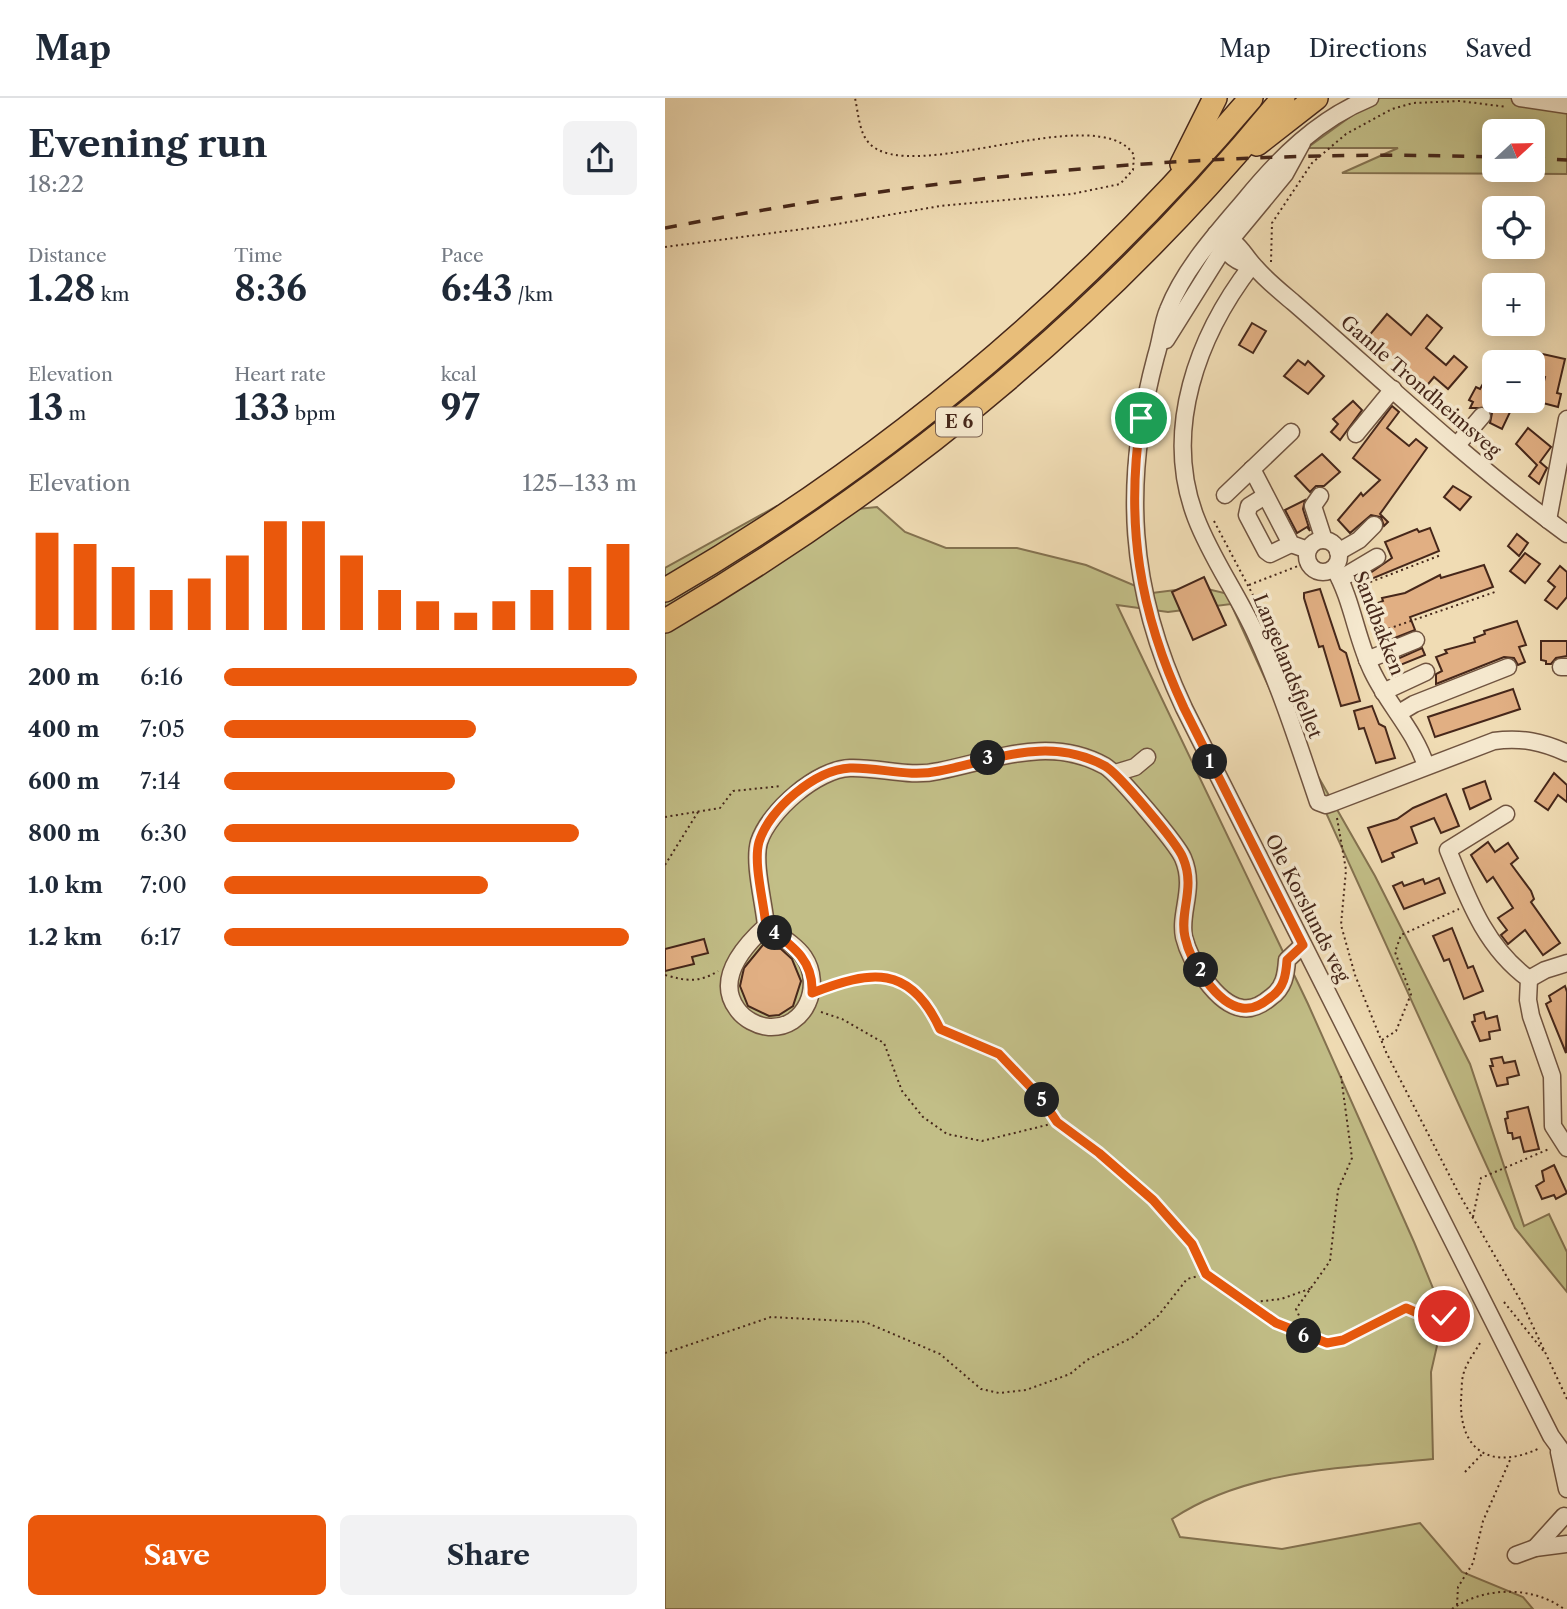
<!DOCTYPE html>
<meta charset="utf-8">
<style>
body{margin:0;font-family:"Libre Caslon Text",serif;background:#f2f2f3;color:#1f2937;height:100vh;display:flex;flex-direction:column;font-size:26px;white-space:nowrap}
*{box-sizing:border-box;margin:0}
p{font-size:23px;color:#747a83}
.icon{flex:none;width:38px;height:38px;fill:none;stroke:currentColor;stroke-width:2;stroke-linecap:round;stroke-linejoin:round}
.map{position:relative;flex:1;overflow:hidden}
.drawer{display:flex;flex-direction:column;background:#fff;width:665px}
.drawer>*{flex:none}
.needle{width:46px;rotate:68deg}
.buttons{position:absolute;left:817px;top:21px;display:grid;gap:14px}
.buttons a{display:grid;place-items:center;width:63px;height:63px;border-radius:10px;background:#fff;box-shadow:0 4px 18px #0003;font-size:35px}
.pin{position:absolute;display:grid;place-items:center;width:60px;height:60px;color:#fff;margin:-30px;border:4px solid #fff;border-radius:50%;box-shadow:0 2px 7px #0007}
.km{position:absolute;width:35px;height:35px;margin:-18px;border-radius:50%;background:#222;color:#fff;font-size:19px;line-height:35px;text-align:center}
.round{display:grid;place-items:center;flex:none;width:74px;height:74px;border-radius:10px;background:#f2f2f3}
.head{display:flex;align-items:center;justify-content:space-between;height:119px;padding:0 28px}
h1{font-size:38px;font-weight:700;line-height:52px}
.figures{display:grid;grid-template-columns:repeat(3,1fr);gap:10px;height:119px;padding:7px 28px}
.figures div{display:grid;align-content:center}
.figures b{font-size:35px;font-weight:700}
.figures small{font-size:19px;font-weight:400}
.figures p{font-size:19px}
.chart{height:196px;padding:14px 28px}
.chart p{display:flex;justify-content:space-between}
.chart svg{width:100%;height:126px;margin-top:7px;stroke:#ea580c;stroke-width:6}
.primary-button{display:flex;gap:14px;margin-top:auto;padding:14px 28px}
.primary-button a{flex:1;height:80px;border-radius:10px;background:#ea580c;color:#fff;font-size:28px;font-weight:700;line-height:80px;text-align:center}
.primary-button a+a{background:#f2f2f3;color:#1f2937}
ul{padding:0 28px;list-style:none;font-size:23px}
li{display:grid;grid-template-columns:112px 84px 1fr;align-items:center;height:52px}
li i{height:18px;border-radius:9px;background:#ea580c}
header{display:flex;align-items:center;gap:42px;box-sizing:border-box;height:98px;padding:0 35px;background:#fff;border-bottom:2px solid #e0e1e3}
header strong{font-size:33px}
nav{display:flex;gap:38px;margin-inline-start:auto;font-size:24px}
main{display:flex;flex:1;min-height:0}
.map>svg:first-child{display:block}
.green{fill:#c2be87;stroke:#847250;stroke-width:2;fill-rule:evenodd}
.building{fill:#e1af83;stroke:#46271a;stroke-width:2}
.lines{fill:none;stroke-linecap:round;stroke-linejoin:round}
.minor-casing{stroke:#705440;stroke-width:19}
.highway-casing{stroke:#46271a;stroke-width:26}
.path{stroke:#46271a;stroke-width:2;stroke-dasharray:2 3.5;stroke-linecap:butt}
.minor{stroke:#f5e8ce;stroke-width:16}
.highway{stroke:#e8be7a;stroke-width:23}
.rail{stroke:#46271a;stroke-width:3.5;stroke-dasharray:12 12;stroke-linecap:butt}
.route-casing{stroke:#fff;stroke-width:14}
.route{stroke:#ea580c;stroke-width:9}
.labels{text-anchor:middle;stroke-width:7;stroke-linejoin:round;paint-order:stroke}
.shield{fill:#f5e8ce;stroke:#7a6150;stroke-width:2}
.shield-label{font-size:18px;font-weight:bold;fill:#46271a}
.street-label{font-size:19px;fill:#46271a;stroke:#f5e8ce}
</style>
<header>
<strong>Map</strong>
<nav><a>Map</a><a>Directions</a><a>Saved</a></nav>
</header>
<main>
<section class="drawer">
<div class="head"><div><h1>Evening run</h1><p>18:22</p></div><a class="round"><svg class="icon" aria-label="share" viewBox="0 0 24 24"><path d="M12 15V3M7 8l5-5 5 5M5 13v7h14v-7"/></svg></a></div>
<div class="figures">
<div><p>Distance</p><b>1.28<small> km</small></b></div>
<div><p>Time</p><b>8:36</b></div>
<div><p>Pace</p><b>6:43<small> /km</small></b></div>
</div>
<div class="figures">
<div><p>Elevation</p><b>13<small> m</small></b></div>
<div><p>Heart rate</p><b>133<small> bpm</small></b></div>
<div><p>kcal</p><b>97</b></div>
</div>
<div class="chart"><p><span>Elevation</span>125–133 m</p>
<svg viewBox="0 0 160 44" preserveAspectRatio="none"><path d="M5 44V10M15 44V14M25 44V22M35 44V30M45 44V26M55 44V18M65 44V6M75 44V6M85 44V18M95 44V30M105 44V34M115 44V38M125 44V34M135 44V30M145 44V22M155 44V14"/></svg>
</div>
<ul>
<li><b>200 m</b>6:16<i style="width:100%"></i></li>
<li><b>400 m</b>7:05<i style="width:61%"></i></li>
<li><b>600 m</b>7:14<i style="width:56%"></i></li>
<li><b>800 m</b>6:30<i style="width:86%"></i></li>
<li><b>1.0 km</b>7:00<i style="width:64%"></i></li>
<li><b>1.2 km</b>6:17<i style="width:98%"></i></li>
</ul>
<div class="primary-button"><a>Save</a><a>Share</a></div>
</section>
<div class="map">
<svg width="902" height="1511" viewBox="0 0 902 1511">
<rect width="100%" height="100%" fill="#f0dcb4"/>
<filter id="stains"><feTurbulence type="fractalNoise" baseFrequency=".00286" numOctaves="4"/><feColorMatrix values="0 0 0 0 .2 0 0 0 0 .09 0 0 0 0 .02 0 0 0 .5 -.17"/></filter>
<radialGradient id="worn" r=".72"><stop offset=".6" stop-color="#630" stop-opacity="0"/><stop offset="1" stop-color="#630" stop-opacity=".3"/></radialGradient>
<g class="green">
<path d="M689,0H902V76L677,75L733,50H642L689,16ZM830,33H868V72H830Z"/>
<path d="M112,408L162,414L212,409L240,434L281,450H352L421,467L487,495L534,489L572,498L630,638L710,778L805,966L859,1128L884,1116L902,1154V1194L850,1130L566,506L503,514L452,507L643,906L749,1144L779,1217L766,1274L768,1361C680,1370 582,1371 507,1421L515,1439L617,1451L755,1425L797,1474L858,1499L868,1511H0V470Z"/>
</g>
<g class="building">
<path d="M722,216L746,237L762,217L777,230L761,250L781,267L789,258L802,269L783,291L769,279L759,291L747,280L749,277L702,240Z"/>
<path d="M587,225L601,233L588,255L574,247Z"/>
<path d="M873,255L900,261L892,295L896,296L893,309L874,304L880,279L868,276Z"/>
<path d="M633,262L640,267L643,263L659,278L643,296L619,278Z"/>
<path d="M819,284L830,289L825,301L846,312L837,331L825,325L827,315L823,310H805L808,304L804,302L811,289L815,291Z"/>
<path d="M688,303L697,312L675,342L666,334L673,326L668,321Z"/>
<path d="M727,308L734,314L722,330L744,348L751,341L762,350L715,416L723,424L719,428L716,419L706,417L685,435L673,422L696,395L698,398L715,382L688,360Z"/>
<path d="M863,330L886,349L875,364L882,370L874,386L864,378L872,367L851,346Z"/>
<path d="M657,356L675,374L659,388H651L645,394L630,378Z"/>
<path d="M788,388L806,399L795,412L779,399Z"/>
<path d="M640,402L638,411L645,433L642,429L632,435L620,412Z"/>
<path d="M765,430L774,453L699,484L698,480L727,460L720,444L752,431L754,434Z"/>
<path d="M852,436L863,445L854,458L843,448Z"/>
<path d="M860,455L875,466L860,485L845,473Z"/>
<path d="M819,467L828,489L745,519L750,532L717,545L714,538L719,536L708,507L718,503L717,500L740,495L775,477L776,480Z"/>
<path d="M895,468L902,474V499L892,511L880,502L890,489L883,483Z"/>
<path d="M539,479L561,527L528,542L507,494Z"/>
<path d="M655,491L675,551L681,555L695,603L676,608L658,548L654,549L639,500V495Z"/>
<path d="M852,523L861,547L854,549L860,564L853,567L849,560L839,559L771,586V576L777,573L771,559L782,555L780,552L810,544L809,540L820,536L819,533Z"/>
<path d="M876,543H902V558L891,560L886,566H881V563L876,562Z"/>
<path d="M757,550L760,557L723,572L721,566Z"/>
<path d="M848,591L855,611L770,639L763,619Z"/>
<path d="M707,608L714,626L720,629L730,660L711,665L699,630L694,631L689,613Z"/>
<path d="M889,675L902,687V704L893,697L883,712L870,703Z"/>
<path d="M820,683L826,701L805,711L798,691Z"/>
<path d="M781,696L794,728L776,735L769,720L746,729L752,745L727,755L729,759L717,764L703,730L732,721L748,710Z"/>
<path d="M823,744L830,754L843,745L853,760L846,766L866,793L869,801L866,804L895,845L878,857L860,832L843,846L836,837L842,832L833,820L848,810L828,779L822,784L806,757Z"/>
<path d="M774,780L780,795L739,811L728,788L737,784L739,788L758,781L760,786Z"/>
<path d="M787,830L803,870L808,868L818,893L799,901L784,861L779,863L768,838Z"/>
<path d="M39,841L43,855L27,859L29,866L0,873V851Z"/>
<path d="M102,842L108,850L116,851L127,861L136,883L128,908L114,917L104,918L83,908L75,888L79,870Z"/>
<path d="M900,888L902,894L901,955L881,906L886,903L884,898Z"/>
<path d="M819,914L821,921L832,918L835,932L824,934L825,941L815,943L807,924L810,923L809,917Z"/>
<path d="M837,959L839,965L850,963L854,977L842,980L843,986L832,988L825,968H828L826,961Z"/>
<path d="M863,1009L874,1051L859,1054L855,1039L848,1041L847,1035H843L840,1021L843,1020L842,1014Z"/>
<path d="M889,1067L902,1095L891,1101L889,1097L877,1101L871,1088L879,1083L877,1073Z"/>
</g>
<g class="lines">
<g class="minor-casing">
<g id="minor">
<path d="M705,0C653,21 614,60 579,103C551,136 519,171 503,212C497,226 496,243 491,258C457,384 463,491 519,610L886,1338L902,1360"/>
<path d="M855,0L902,7"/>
<path d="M551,136C576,144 575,153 590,169C601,182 616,194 629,205C719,283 806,366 902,436"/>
<path d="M555,143C561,156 573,166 587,167"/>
<path d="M587,167C533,237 497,332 531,420C547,462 574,498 592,539C616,592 634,648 653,704L661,707L667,705L829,643C856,639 878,644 902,655"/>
<path d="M501,242L558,151L620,76L637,45"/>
<path d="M691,336L728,291"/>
<path d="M792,347L817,318"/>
<path d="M587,371L626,446L643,452"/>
<path d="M560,397L626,334"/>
<path d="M600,398L584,408L582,417L601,453L605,456L626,446"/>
<path d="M655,398L648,408L659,442"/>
<path d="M883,422L902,321"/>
<circle cx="658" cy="458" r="16"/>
<path d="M673,454L694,442L709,427"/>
<path d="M669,470C688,503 691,541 708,575C724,608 750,633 761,668"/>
<path d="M675,481L712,459"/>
<path d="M702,562L751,542"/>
<path d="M896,569H902"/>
<path d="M718,594L761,574"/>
<path d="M734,615L749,606L843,569"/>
<path d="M450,675L470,669L482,659"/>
<path d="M841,716L783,752C803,801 820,849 864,881L863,902L866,918L887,978L888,1028L902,1050"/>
<path d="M101,828C79,848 50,881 72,911C79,921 92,928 104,929C141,931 158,887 139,859C130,846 113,837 101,828C99,805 88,765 94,744C104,713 152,671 185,670C215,669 244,680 274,673C330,662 384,637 440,668C453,676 512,746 518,760C531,790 514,814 519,839C525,863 551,906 577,910C588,912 599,905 606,899C619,890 621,877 622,862L638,847"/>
<path d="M864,881L880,872L902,865"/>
<path d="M894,1354L902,1391"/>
<path d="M870,1450L899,1418"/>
<path d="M851,1457L870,1450L902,1446"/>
</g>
</g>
<g class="highway-casing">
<g id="highway">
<path d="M592,46L651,0"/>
<path d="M517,66L550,0"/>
<path d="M0,492C223,363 419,197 586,0"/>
<path d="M0,523C237,384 444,214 618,0"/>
</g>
</g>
<g class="path">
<path d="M0,149L161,128L275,108L407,96L455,86L468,72L469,57C433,0 245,90 204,45C194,35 193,13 190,0"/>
<path d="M606,164L607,125L647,65L681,36L727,11L748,5L795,3L842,9"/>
<path d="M549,423L589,499"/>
<path d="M584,487L638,466"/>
<path d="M695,488L776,457"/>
<path d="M708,536L830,494"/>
<path d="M0,719L55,710L68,693L117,688"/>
<path d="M672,720L681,772L676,827L690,877L721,954L793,1094L857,1205L902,1301"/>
<path d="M0,767L33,714"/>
<path d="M0,877C21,883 34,885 53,873"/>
<path d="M161,890L184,881L220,876L262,904L275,931L334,956L376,1000L392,1025L434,1055L488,1102L527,1146L540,1174"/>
<path d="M156,914L177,921L219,945L237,993L258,1019L282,1036L317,1043L390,1025"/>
<path d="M717,942L731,933L746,896L730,854L736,837L794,811"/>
<path d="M676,978L687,1060L673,1092L665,1163L631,1211L644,1240C679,1251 709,1224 741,1210C761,1218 779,1218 800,1214"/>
<path d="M808,1119L816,1080L884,1051"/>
<path d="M839,1204L880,1255"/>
<path d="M581,1205L611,1225L643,1240"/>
<path d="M815,1245C810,1254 802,1264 799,1274C796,1282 797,1293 796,1301C794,1356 829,1372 875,1350"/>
<path d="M0,1255L106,1219L200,1224L275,1256L316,1291L334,1295L361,1292L405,1276L422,1262L468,1239L493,1218L522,1181L541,1176L581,1205L616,1201L647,1190"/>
<path d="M800,1374L818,1355"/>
<path d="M792,1507L793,1489L808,1465L818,1423L845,1362"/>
<path d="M787,1511C820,1488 868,1488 899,1511"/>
</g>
<use href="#minor" class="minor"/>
<use href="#highway" class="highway"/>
<g class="rail">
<path d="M868,60L902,62"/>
<path d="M0,130C273,77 551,50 830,59"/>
</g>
</g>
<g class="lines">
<g class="route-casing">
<path id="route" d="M476,320C460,425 474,514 519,610L638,847L622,862C621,877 619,890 606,899C599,905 588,912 577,910C551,906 525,863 520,839C514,814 531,790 518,760C513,746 453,675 440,668C383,637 331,662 274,673C243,680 215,669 185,670C150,672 104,711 94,744C88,765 99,805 101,828C126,847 149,861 147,895C206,872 245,866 275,931L334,956L376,1000L392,1024L434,1055L488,1102L527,1146L541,1176L611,1225L662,1245L678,1242L741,1210L755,1216L779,1218"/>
</g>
<use href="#route" class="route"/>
</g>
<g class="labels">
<rect class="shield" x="271" y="309.5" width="46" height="29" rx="5"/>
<g class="shield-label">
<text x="294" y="330">E 6</text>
</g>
<g class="street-label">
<text transform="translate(756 288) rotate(41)" y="7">Gamle Trondheimsveg</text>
<text transform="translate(714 525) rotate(69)" y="7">Sandbakken</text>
<text transform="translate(623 568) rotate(68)" y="7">Langelandsfjellet</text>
<text transform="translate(643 810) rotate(63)" y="7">Ole Korslunds veg</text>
</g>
</g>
<rect width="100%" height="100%" filter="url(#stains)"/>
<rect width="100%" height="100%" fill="url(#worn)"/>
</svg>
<div class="buttons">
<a><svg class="needle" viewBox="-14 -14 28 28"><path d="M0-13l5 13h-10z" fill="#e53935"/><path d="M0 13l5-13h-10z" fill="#747a83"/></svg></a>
<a><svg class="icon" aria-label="locate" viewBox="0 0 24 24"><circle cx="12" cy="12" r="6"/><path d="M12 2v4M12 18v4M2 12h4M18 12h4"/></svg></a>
<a>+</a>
<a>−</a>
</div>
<div class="pin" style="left:476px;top:320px;background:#1e9e55"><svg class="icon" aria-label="arrive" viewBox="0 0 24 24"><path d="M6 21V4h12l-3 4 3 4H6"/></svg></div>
<div class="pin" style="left:779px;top:1218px;background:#d93025"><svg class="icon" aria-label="check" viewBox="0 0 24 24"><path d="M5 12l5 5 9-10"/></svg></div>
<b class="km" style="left:545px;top:664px">1</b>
<b class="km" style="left:536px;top:872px">2</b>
<b class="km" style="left:323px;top:660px">3</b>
<b class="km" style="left:110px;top:835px">4</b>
<b class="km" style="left:377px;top:1002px">5</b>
<b class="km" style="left:639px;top:1238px">6</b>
</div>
</main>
